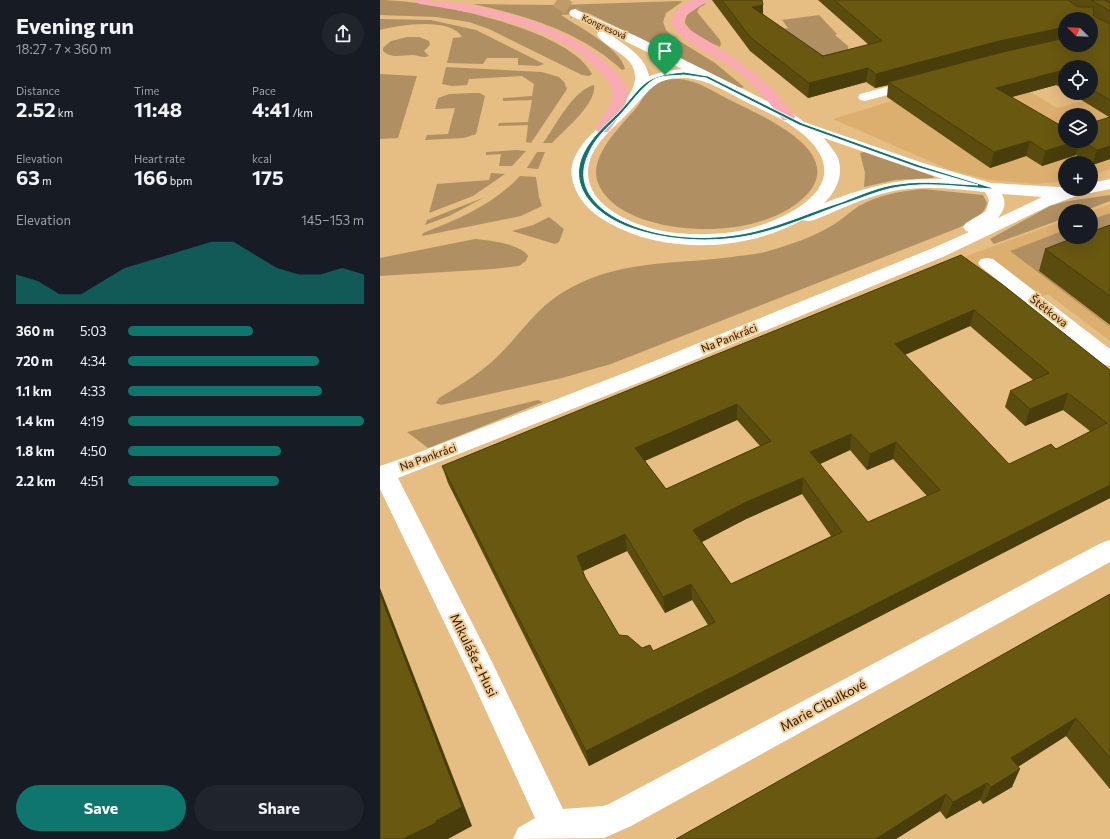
<!DOCTYPE html>
<meta charset="utf-8">
<style>
body{margin:0;font-family:Commissioner,sans-serif;background:#20242c;color:#f1f3f6;height:100vh;display:flex;flex-direction:column;font-size:15px;white-space:nowrap}
*{box-sizing:border-box;margin:0}
p{font-size:13px;color:#9ea1a6}
.icon{flex:none;width:22px;height:22px;fill:none;stroke:currentColor;stroke-width:2;stroke-linecap:round;stroke-linejoin:round}
.map{position:relative;flex:1;overflow:hidden}
.details{display:flex;flex-direction:column;background:#171b24;width:380px}
.details>*{flex:none}
.needle{width:26px;rotate:293deg}
.buttons{position:absolute;left:678px;top:12px;display:grid;gap:8px}
.buttons a{display:grid;place-items:center;width:40px;height:40px;border-radius:50%;background:#171b24;box-shadow:0 4px 16px #0002;font-size:20px}
.pin{position:absolute;display:grid;place-items:center;width:34px;height:34px;color:#fff;margin:-41px -17px;border-radius:50% 50% 50% 0;rotate:-45deg;box-shadow:0 0 4px #0007}
.pin .icon{rotate:45deg}
.round{display:grid;place-items:center;flex:none;width:42px;height:42px;border-radius:21px;background:#20242c}
.overview{display:flex;align-items:center;justify-content:space-between;height:68px;padding:0 16px}
h1{font-size:22px;font-weight:700;line-height:30px}
.stats{display:grid;grid-template-columns:repeat(3,1fr);gap:6px;height:68px;padding:4px 16px}
.stats div{display:grid;align-content:center}
.stats b{font-size:20px;font-weight:700}
.stats small{font-size:11px;font-weight:400}
.stats p{font-size:11px}
.chart{height:112px;padding:8px 16px}
.chart p{display:flex;justify-content:space-between}
.chart svg{width:100%;height:72px;margin-top:4px;fill:#0f766e;opacity:.7}
.cta{display:flex;gap:8px;margin-top:auto;padding:8px 16px}
.cta a{flex:1;height:46px;border-radius:24px;background:#0f766e;color:#fff;font-size:16px;font-weight:700;line-height:46px;text-align:center}
.cta a+a{background:#20242c;color:#f1f3f6}
ul{padding:0 16px;list-style:none;font-size:13px}
li{display:grid;grid-template-columns:64px 48px 1fr;align-items:center;height:30px}
li i{height:10px;border-radius:5px;background:#0f766e}
main{display:flex;flex:1;min-height:0}
.map>svg:first-child{display:block}
.built{fill:#dcaf6e;fill-rule:evenodd}
.green{fill:#b09063}
.lines{fill:none;stroke-linecap:round;stroke-linejoin:round}
.minor-tunnel{stroke:#bf9b69;stroke-width:14;stroke-dasharray:14 7;stroke-linecap:butt}
.minor{fill:#fff;fill-rule:evenodd}
.major{fill:#faaab3;fill-rule:evenodd}
.wall{fill:#594c0e;fill-rule:evenodd}
.shaded-wall{fill:#493e0b}
.building{fill:#685810;stroke:#493e0b;fill-rule:evenodd}
.route{fill:#0f766e;stroke:#fff;fill-rule:evenodd}
.labels{text-anchor:middle;stroke-width:4;stroke-linejoin:round;paint-order:stroke}
.far-street-label{font-size:9px;fill:#221400;stroke:#f3ca8f}
.street-label{font-size:11px;fill:#221400;stroke:#f3ca8f}
.near-street-label{font-size:13px;fill:#221400;stroke:#f3ca8f}
</style>
<main>
<section class="details">
<div class="overview"><div><h1>Evening run</h1><p>18:27 · 7 × 360 m</p></div><a class="round"><svg class="icon" aria-label="share" viewBox="0 0 24 24"><path d="M12 15V3M7 8l5-5 5 5M5 13v7h14v-7"/></svg></a></div>
<div class="stats">
<div><p>Distance</p><b>2.52<small> km</small></b></div>
<div><p>Time</p><b>11:48</b></div>
<div><p>Pace</p><b>4:41<small> /km</small></b></div>
</div>
<div class="stats">
<div><p>Elevation</p><b>63<small> m</small></b></div>
<div><p>Heart rate</p><b>166<small> bpm</small></b></div>
<div><p>kcal</p><b>175</b></div>
</div>
<div class="chart"><p><span>Elevation</span>145–153 m</p>
<svg viewBox="0 0 160 44" preserveAspectRatio="none"><path d="M0 44V26L10 30L20 38L30 38L40 30L50 22L60 18L70 14L80 10L90 6L100 6L110 14L120 22L130 26L140 26L150 22L160 26V44z"/></svg>
</div>
<ul>
<li><b>360 m</b>5:03<i style="width:53%"></i></li>
<li><b>720 m</b>4:34<i style="width:81%"></i></li>
<li><b>1.1 km</b>4:33<i style="width:82%"></i></li>
<li><b>1.4 km</b>4:19<i style="width:100%"></i></li>
<li><b>1.8 km</b>4:50<i style="width:65%"></i></li>
<li><b>2.2 km</b>4:51<i style="width:64%"></i></li>
</ul>
<div class="cta"><a>Save</a><a>Share</a></div>
</section>
<div class="map">
<svg width="730" height="839" viewBox="0 0 730 839">
<rect width="100%" height="100%" fill="#e6bd83"/>
<g class="built">
<path d="M614,70L677,108L721,96L730,101V169L711,175V163H685V181L658,184L610,180L570,170L453,119ZM685,115H711V141H685Z"/>
<path d="M730,204V341L668,294L629,310L581,258L685,220V237H711L710,211Z"/>
</g>
<g class="green">
<path d="M0,0C49,0 189,28 212,74L209,76L202,75L109,29L89,22L56,17L0,15Z"/>
<path d="M300,1L302,2L286,13L283,22L286,30L293,37L335,63L364,87L360,88L208,13L181,15C198,27 241,48 245,69L242,70C201,32 147,16 93,4L179,5Z"/>
<path d="M327,3L319,8L317,12L340,40L341,44L340,47C327,41 313,36 305,23C305,12 318,5 327,3Z"/>
<path d="M439,15L457,34L455,35L468,46V59L445,65L360,34L408,28L402,20Z"/>
<path d="M0,19L51,20L96,30L164,64L158,66L138,65V58H107L103,64L67,63L73,38L82,37C70,17 19,25 0,30Z"/>
<path d="M27,37H39L49,41L50,45L44,51L49,56C42,59 39,55 32,55C22,55 11,59 3,51V48L11,41Z"/>
<path d="M66,67L162,72L179,77L184,82L187,89L151,143L146,142L148,125L118,126L119,123L148,122L152,100L123,101V98L152,96L154,84L142,76L89,79L87,85L72,86L62,84Z"/>
<path d="M0,74L37,76L18,138L0,139Z"/>
<path d="M299,79C318,80 337,94 354,102C381,116 462,149 430,191C392,238 285,239 238,207C227,199 216,187 216,172C217,151 236,131 249,116C254,111 259,105 262,99C265,96 267,89 270,86C276,80 290,79 299,79Z"/>
<path d="M214,85C217,104 184,130 172,143H163C176,125 193,90 214,85Z"/>
<path d="M94,93H100L105,96L96,134L84,138L45,140L47,135L68,134L75,108L55,109L58,98L69,94Z"/>
<path d="M137,150L146,151L132,166H119L121,154L106,155V152Z"/>
<path d="M157,152H165L158,169L147,168Z"/>
<path d="M484,152L553,176L554,178L515,180L484,187L485,173L480,153Z"/>
<path d="M111,173L125,174L93,196L49,213L57,184L109,180Z"/>
<path d="M140,176L156,177L159,197L162,206L141,216L42,236L43,233C79,219 114,204 140,176Z"/>
<path d="M543,189L603,195L607,203C603,218 590,222 578,228L231,364L182,378L61,405L56,403L59,398C79,386 99,374 116,358C138,337 154,311 180,294C235,259 291,265 352,257C363,255 374,255 385,252C405,246 426,240 444,230C457,224 467,214 479,206C498,195 521,191 543,189Z"/>
<path d="M730,195V201L704,211H685V218L614,244L610,239L670,206L688,201Z"/>
<path d="M105,197L69,216L45,225L47,220Z"/>
<path d="M730,213V244L659,271L730,326V327L630,251L685,230V237H711V220Z"/>
<path d="M169,217L184,229L179,242L175,244L132,231L153,225Z"/>
<path d="M95,239C108,240 141,244 148,256L146,261L139,266L113,269L0,276V258Z"/>
<path d="M158,400L163,402L51,447L48,448L27,432Z"/>
</g>
<g class="lines">
<path class="minor-tunnel" d="M177,0L195,13"/>
<g class="minor">
<path d="M195,9L258,37L413,114L424,122L543,163L611,183L680,187L685,189H700L701,191L699,195L669,206L565,256L271,378L18,478L111,660L183,809L223,806L229,804L721,543L730,540V562L251,826L224,838L133,839L138,828L155,818L90,676L0,489V466L32,455L257,368L553,248L589,232L586,231L583,227L586,223L606,211L609,200L605,192C574,189 540,185 509,192C483,198 459,210 434,220L428,221L422,220C367,251 285,255 229,223C211,213 196,199 192,178C185,136 257,110 255,76C254,54 227,50 217,35L218,32L224,31L191,16L189,13L191,10ZM230,34L302,69L286,71L269,76C265,55 245,46 230,34ZM307,78C328,80 347,92 366,102C388,113 414,123 431,142C477,192 392,226 353,232C330,235 305,235 283,231C252,225 200,204 209,164C214,142 235,127 250,111C271,90 273,77 307,78ZM444,138L563,179C521,177 483,188 444,203C456,192 464,175 458,158C455,151 448,144 444,138ZM622,194L662,197L618,218C624,210 627,204 622,194Z"/>
<path d="M536,79L541,80L543,83L541,86L485,101L480,100L478,97L480,94Z"/>
<path d="M730,179V189L711,193L705,192L703,189H711V183Z"/>
<path d="M607,258L613,259L730,349V366L723,364L601,267L598,263L601,259Z"/>
</g>
<g class="major">
<path d="M34,0C95,0 186,22 229,66C236,73 246,82 247,91C249,105 236,121 228,132H218L215,129L231,103L232,88C229,81 224,76 219,71C174,24 101,14 40,4Z"/>
<path d="M312,0H329L305,16L303,23L307,28C348,54 387,76 415,117L413,120H403C389,102 375,85 357,71C336,55 305,46 291,23C293,11 302,5 312,0Z"/>
</g>
</g>
<g class="wall">
<path d="M332,0H382L383,14L443,56L489,45L438,0H730V159L712,165L711,164V163H709L696,155L662,166L646,156L610,168L507,97L508,85L495,88L486,82L428,98L370,51ZM685,19H711V45H685ZM685,67H711V93H690L729,117L711,141H685L632,97L676,85L685,90Z"/>
<path d="M730,225V325L659,271L665,249Z"/>
<path d="M581,255L730,370V498L209,766L68,483L62,466ZM590,326L653,380L630,391L625,407L645,426L683,410L710,431L676,449L629,464L525,355ZM357,420L380,446L286,489L265,461ZM470,450L487,470L513,459L547,496L488,522L440,464ZM422,494L451,536L351,584L322,542L366,519ZM247,551L285,613L312,600L328,625L273,651L262,648L239,635L205,577L203,571Z"/>
<path d="M730,594V789L686,736L638,767L632,787L603,804L600,800L566,819L560,811L516,839H296Z"/>
</g>
<g class="shaded-wall">
<path d="M383,5V19L372,7Z"/>
<path d="M685,27V40L508,82V85L495,88L496,74L615,42Z"/>
<path d="M488,68L486,82L428,98L429,83Z"/>
<path d="M680,71L676,85L613,102L616,88Z"/>
<path d="M650,141L646,156L610,168L614,152Z"/>
<path d="M697,141H700L696,155L662,166L665,151Z"/>
<path d="M730,146V159L712,165L717,150Z"/>
<path d="M594,310L590,326L512,360L515,344Z"/>
<path d="M688,393L683,410L645,426L650,409Z"/>
<path d="M357,404V420L257,464L255,448Z"/>
<path d="M471,434L470,450L429,469L430,452Z"/>
<path d="M516,442L513,459L487,470L490,454Z"/>
<path d="M423,478L422,494L366,519L314,546L313,530L366,502Z"/>
<path d="M730,485V498L209,766L206,751Z"/>
<path d="M245,534L247,551L201,572L197,556Z"/>
<path d="M311,584L312,600L285,613L283,597Z"/>
<path d="M0,588L92,826L68,839H23L0,594Z"/>
<path d="M696,718L686,736L623,776L631,758Z"/>
<path d="M640,769L632,787L603,804L611,787Z"/>
<path d="M607,783L600,800L566,819L573,802Z"/>
<path d="M566,794L560,811L516,839H496Z"/>
</g>
<g class="building">
<path d="M342,0H382L383,5L372,7L443,56L502,41L454,0H688L698,7H713L714,16L730,24V100L711,89V67H685V74L680,71L616,88L685,128V141H697L665,151L650,141L614,152L508,82L623,52L685,38V45H711V19H685V27L615,42L496,74L488,68L429,83L370,37Z"/>
<path d="M711,0H724L730,3V11Z"/>
<path d="M730,117V146L717,150L702,141H711V123Z"/>
<path d="M730,225V296L665,249L696,237H711V232Z"/>
<path d="M581,255L623,285L730,370V485L206,751L62,466ZM594,310L669,373L630,391L650,409L688,393L727,423L676,449L671,444L629,464L515,344ZM357,404L391,441L286,489L255,448ZM471,434L490,454L516,442L560,490L488,522L430,452ZM423,478L462,532L351,584L313,530L366,502ZM245,534L283,597L311,584L335,622L273,651L270,645L262,648L248,636L239,635L205,577L197,556Z"/>
<path d="M0,594L82,807L56,821V823L23,839H0Z"/>
<path d="M730,594V758L696,718L631,758L640,769L611,787L607,783L573,802L566,794L496,839H296Z"/>
</g>
<path class="route" d="M304,72L328,76L422,123L539,165L613,188L611,189C581,187 549,182 519,187C499,190 480,199 461,205C434,215 406,227 377,234C339,243 295,242 257,230C223,220 184,191 204,152C212,137 224,126 236,115C264,86 260,76 304,72ZM304,75L326,78L419,125L536,167L598,185C572,184 545,180 519,184C500,186 480,195 462,202C433,211 405,224 376,231C340,240 295,240 260,228C226,217 190,192 209,153C215,138 228,127 239,116C250,105 262,86 275,79C284,75 295,76 304,75Z"/>
<g class="labels">
<g class="far-street-label">
<text transform="translate(224 27) rotate(24)" y="3">Kongresová</text>
</g>
<g class="street-label">
<text transform="translate(669 311) rotate(38)" y="4">Štětkova</text>
<text transform="translate(349 338) rotate(-22)" y="4">Na Pankráci</text>
<text transform="translate(48 457) rotate(-20)" y="4">Na Pankráci</text>
</g>
<g class="near-street-label">
<text transform="translate(94 655) rotate(64)" y="5">Mikuláše z Husi</text>
<text transform="translate(443 705) rotate(-28)" y="5">Marie Cibulkové</text>
</g>
</g>
</svg>
<div class="buttons">
<a><svg class="needle" viewBox="-14 -14 28 28"><path d="M0-13l5 13h-10z" fill="#e53935"/><path d="M0 13l5-13h-10z" fill="#9ea1a6"/></svg></a>
<a><svg class="icon" aria-label="locate" viewBox="0 0 24 24"><circle cx="12" cy="12" r="6"/><path d="M12 2v4M12 18v4M2 12h4M18 12h4"/></svg></a>
<a><svg class="icon" aria-label="layers" viewBox="0 0 24 24"><path d="M12 4l9 5-9 5-9-5zM3 14l9 5 9-5"/></svg></a>
<a>+</a>
<a>−</a>
</div>
<div class="pin" style="left:285px;top:75px;background:#1e9e55"><svg class="icon" aria-label="arrive" viewBox="0 0 24 24"><path d="M6 21V4h12l-3 4 3 4H6"/></svg></div>
</div>
</main>
